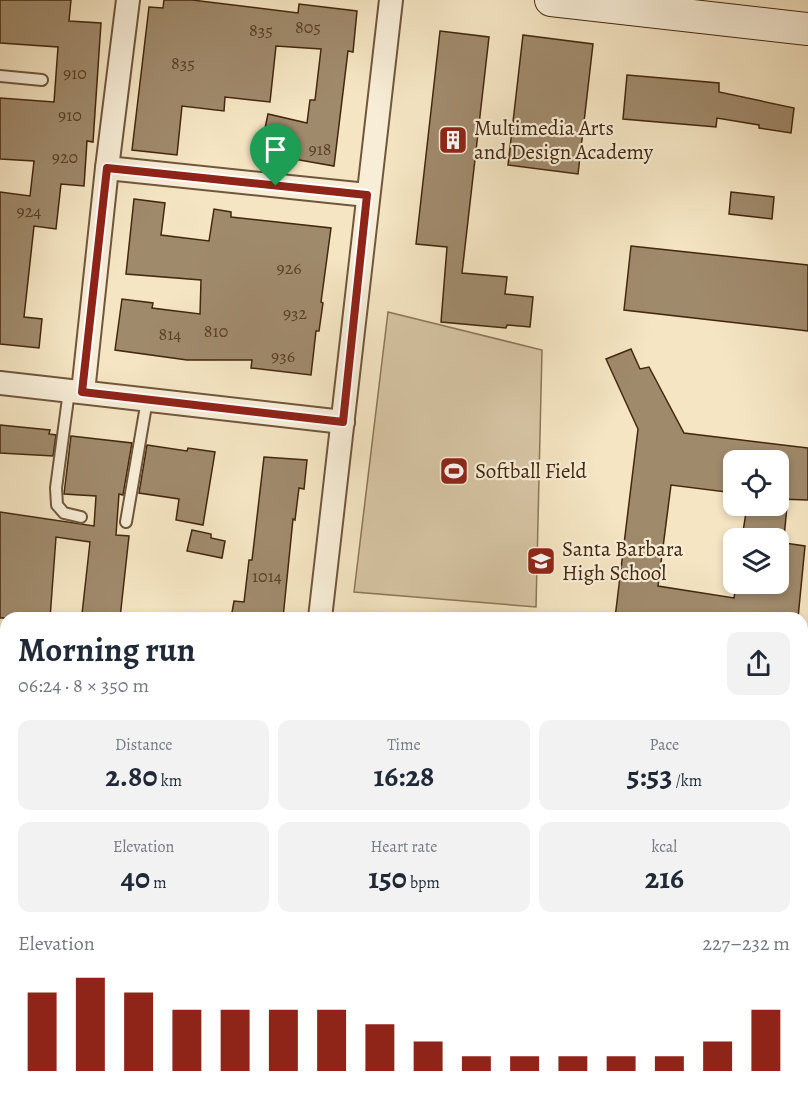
<!DOCTYPE html>
<meta charset="utf-8">
<style>
body{margin:0;font-family:Alegreya,serif;background:#f2f2f3;color:#1f2937;height:100vh;display:flex;flex-direction:column;font-size:22px;white-space:nowrap}
*{box-sizing:border-box;margin:0}
p{font-size:20px;color:#747a83}
.icon{flex:none;width:33px;height:33px;fill:none;stroke:currentColor;stroke-width:2;stroke-linecap:round;stroke-linejoin:round}
.map{position:relative;flex:1;overflow:hidden}
.side{position:absolute;left:0px;top:612px;width:808px;height:488px;display:flex;flex-direction:column;background:#fff;border-radius:18px 18px 0 0;box-shadow:0 3px 9px #0003}
.side>*{flex:none}
.buttons{position:absolute;left:723px;top:450px;display:grid;gap:12px}
.buttons a{display:grid;place-items:center;width:66px;height:66px;border-radius:12px;background:#fff;box-shadow:0 3px 9px #0003;font-size:30px}
.pin{position:absolute;display:grid;place-items:center;width:51px;height:51px;color:#fff;margin:-62px -26px;border-radius:50% 50% 50% 0;rotate:-45deg;box-shadow:0 0 6px #0007}
.pin .icon{rotate:45deg}
.round{display:grid;place-items:center;flex:none;width:63px;height:63px;border-radius:12px;background:#f2f2f3}
.summary{display:flex;align-items:center;justify-content:space-between;height:102px;padding:0 18px}
h1{font-size:33px;font-weight:600;line-height:45px}
.figures{display:grid;grid-template-columns:repeat(3,1fr);gap:9px;height:102px;padding:6px 18px}
.figures div{display:grid;align-content:center;border-radius:12px;background:#f2f2f3;text-align:center}
.figures b{font-size:30px;font-weight:600}
.figures small{font-size:16px;font-weight:400}
.figures p{font-size:16px}
.chart{height:168px;padding:12px 18px}
.chart p{display:flex;justify-content:space-between}
.chart svg{width:100%;height:108px;margin-top:6px;stroke:#8f2418;stroke-width:6}
.map>svg:first-child{display:block}
.green{fill:#d7c5a4;stroke:#8d7659;stroke-width:1.5}
.building{fill:#a08a6c;stroke:#43270e;stroke-width:1.5}
.lines{fill:none;stroke-linecap:round;stroke-linejoin:round}
.lane-casing{stroke:#70563b;stroke-width:14}
.street-casing{stroke:#70563b;stroke-width:26}
.secondary-casing{stroke:#43270e;stroke-width:34}
.lane{stroke:#f8eed8;stroke-width:10}
.street{stroke:#f8eed8;stroke-width:22}
.secondary{stroke:#f8eed8;stroke-width:32}
.route-casing{stroke:#fff;stroke-width:12}
.route{stroke:#8f2418;stroke-width:8}
.labels{text-anchor:middle;stroke-width:4.5;stroke-linejoin:round;paint-order:stroke}
.number-label{font-size:18px;fill:#5a4026}
.poi-label{font-size:21px;fill:#43270e;stroke:#f8eed8;text-anchor:start}
</style>
<div class="map">
<svg width="808" height="1099" viewBox="0 0 808 1099">
<rect width="100%" height="100%" fill="#f5e5c3"/>
<filter id="stains"><feTurbulence type="fractalNoise" baseFrequency=".00333" numOctaves="4"/><feColorMatrix values="0 0 0 0 .2 0 0 0 0 .09 0 0 0 0 .02 0 0 0 .5 -.17"/></filter>
<radialGradient id="worn" r=".72"><stop offset=".6" stop-color="#630" stop-opacity="0"/><stop offset="1" stop-color="#630" stop-opacity=".3"/></radialGradient>
<path class="green" d="M388,312L542,350L536,607L354,592Z"/>
<g class="building">
<path d="M0,0H71L69,21L101,23L93,142L87,141L84,186L61,184L56,229L34,226L24,317L42,319L39,348L0,344V192L30,196L34,161L0,159V98L54,102L58,47L0,43Z"/>
<path d="M164,0H192L298,13L299,4L357,11L353,52L348,51L334,166L277,156L275,165L258,162L268,114L307,123L310,100H315L321,49L276,46L270,102L225,97L224,111L182,106L177,155L132,150L149,7L163,8Z"/>
<path d="M440,31L489,37L462,273L507,277L505,294L533,297L530,327L507,325L506,328L441,322L447,247L416,244Z"/>
<path d="M523,35L593,44L578,174L508,165Z"/>
<path d="M627,75L719,83V92L794,108L791,133L759,128V125L717,118L716,127L623,119Z"/>
<path d="M731,192L774,197L772,219L729,214Z"/>
<path d="M134,199L165,203L161,235L209,241L214,209L231,212V217L331,228L321,302L323,303L319,331H316L311,375L251,368L252,360H187L115,350L122,299L153,303L152,308L200,314L201,280L126,274Z"/>
<path d="M631,246L808,265V331L624,310Z"/>
<path d="M631,349L640,369L649,367L684,433L808,448V500L778,499V460H734V493L671,485L658,586L734,598L736,584H778V542L805,546L798,618H615L638,429L606,359Z"/>
<path d="M0,425L50,430L49,434L56,435L53,456L0,453Z"/>
<path d="M71,436L132,443L123,495L119,494L116,535L129,536L120,618L82,614L90,542L56,537L50,618H0V512L94,526L96,496L64,494Z"/>
<path d="M147,445L187,451L188,448L215,452L203,525L176,520L179,499L139,493Z"/>
<path d="M264,457L307,460L304,489L299,488L295,520L293,519L283,618H231L234,601L244,602L249,560H252Z"/>
<path d="M747,506H787L784,538H742Z"/>
<path d="M192,530L211,534V538L225,541L222,558L187,551Z"/>
</g>
<g class="lines">
<g class="lane-casing">
<g id="lane">
<path d="M0,76L42,80"/>
<path d="M69,391L56,488L57,505L64,513L81,517"/>
<path d="M126,522L147,400"/>
<path d="M802,941L808,934"/>
<path d="M722,1099L724,1094"/>
</g>
</g>
<g class="street-casing">
<g id="street">
<path d="M107,168L367,195"/>
<path d="M0,383L343,422"/>
<path d="M83,392L107,168L128,0"/>
<path d="M320,618L391,0"/>
<path d="M0,829L6,830"/>
<path d="M266,1099L267,1094"/>
</g>
</g>
<g class="secondary-casing">
<path id="secondary" d="M551,0L808,29"/>
</g>
<use href="#lane" class="lane"/>
<use href="#street" class="street"/>
<use href="#secondary" class="secondary"/>
</g>
<g class="lines">
<g class="route-casing">
<path id="route" d="M107,168L367,195L343,422L82,392Z"/>
</g>
<use href="#route" class="route"/>
</g>
<defs>
<g id="building-square" transform="scale(1.5)"><rect x="-9" y="-9" width="18" height="18" rx="4" fill="#8f2418" stroke="#f8eed8"/><path d="M-4-6H4V6H1V3H-1V6H-4ZM-2.5-4.3h1.7v1.8h-1.7ZM.8-4.3h1.7v1.8H.8ZM-2.5-1h1.7V.8h-1.7ZM.8-1h1.7V.8H.8Z" fill="#fff"/></g>
<g id="stadium-square" transform="scale(1.5)"><rect x="-9" y="-9" width="18" height="18" rx="4" fill="#8f2418" stroke="#f8eed8"/><path d="M0-5a6.5 5 0 1 0 0 10a6.5 5 0 1 0 0-10ZM-3.5-1.8h7v3.6h-7Z" fill="#fff"/></g>
<g id="school-square" transform="scale(1.5)"><rect x="-9" y="-9" width="18" height="18" rx="4" fill="#8f2418" stroke="#f8eed8"/><path d="M0-5L7-2L0 1L-7-2ZM-4 1L0 2.5L4 1V4Q0 6-4 4Z" fill="#fff"/></g>
</defs>
<g fill-rule="evenodd">
<use href="#building-square" x="453" y="140"/>
<use href="#stadium-square" x="454" y="471"/>
<use href="#school-square" x="541" y="561"/>
</g>
<g class="labels">
<g class="number-label">
<text x="308" y="33">805</text>
<text x="261" y="36">835</text>
<text x="183" y="69">835</text>
<text x="75" y="79">910</text>
<text x="70" y="121">910</text>
<text x="320" y="155">918</text>
<text x="65" y="163">920</text>
<text x="29" y="217">924</text>
<text x="289" y="274">926</text>
<text x="295" y="319">932</text>
<text x="216" y="337">810</text>
<text x="170" y="340">814</text>
<text x="283" y="362">936</text>
<text x="267" y="582">1014</text>
</g>
<g class="poi-label">
<text x="474" y="135">Multimedia Arts<tspan x="474" dy="24">and Design Academy</tspan></text>
<text x="475" y="478">Softball Field</text>
<text x="562" y="556">Santa Barbara<tspan x="562" dy="24">High School</tspan></text>
</g>
</g>
<rect width="100%" height="100%" filter="url(#stains)"/>
<rect width="100%" height="100%" fill="url(#worn)"/>
</svg>
<div class="buttons">
<a><svg class="icon" aria-label="locate" viewBox="0 0 24 24"><circle cx="12" cy="12" r="6"/><path d="M12 2v4M12 18v4M2 12h4M18 12h4"/></svg></a>
<a><svg class="icon" aria-label="layers" viewBox="0 0 24 24"><path d="M12 4l9 5-9 5-9-5zM3 14l9 5 9-5"/></svg></a>
</div>
<div class="pin" style="left:276px;top:186px;background:#1e9e55"><svg class="icon" aria-label="arrive" viewBox="0 0 24 24"><path d="M6 21V4h12l-3 4 3 4H6"/></svg></div>
<section class="side">
<div class="summary"><div><h1>Morning run</h1><p>06:24 · 8 × 350 m</p></div><a class="round"><svg class="icon" aria-label="share" viewBox="0 0 24 24"><path d="M12 15V3M7 8l5-5 5 5M5 13v7h14v-7"/></svg></a></div>
<div class="figures">
<div><p>Distance</p><b>2.80<small> km</small></b></div>
<div><p>Time</p><b>16:28</b></div>
<div><p>Pace</p><b>5:53<small> /km</small></b></div>
</div>
<div class="figures">
<div><p>Elevation</p><b>40<small> m</small></b></div>
<div><p>Heart rate</p><b>150<small> bpm</small></b></div>
<div><p>kcal</p><b>216</b></div>
</div>
<div class="chart"><p><span>Elevation</span>227–232 m</p>
<svg viewBox="0 0 160 44" preserveAspectRatio="none"><path d="M5 44V12M15 44V6M25 44V12M35 44V19M45 44V19M55 44V19M65 44V19M75 44V25M85 44V32M95 44V38M105 44V38M115 44V38M125 44V38M135 44V38M145 44V32M155 44V19"/></svg>
</div>
</section>
</div>
